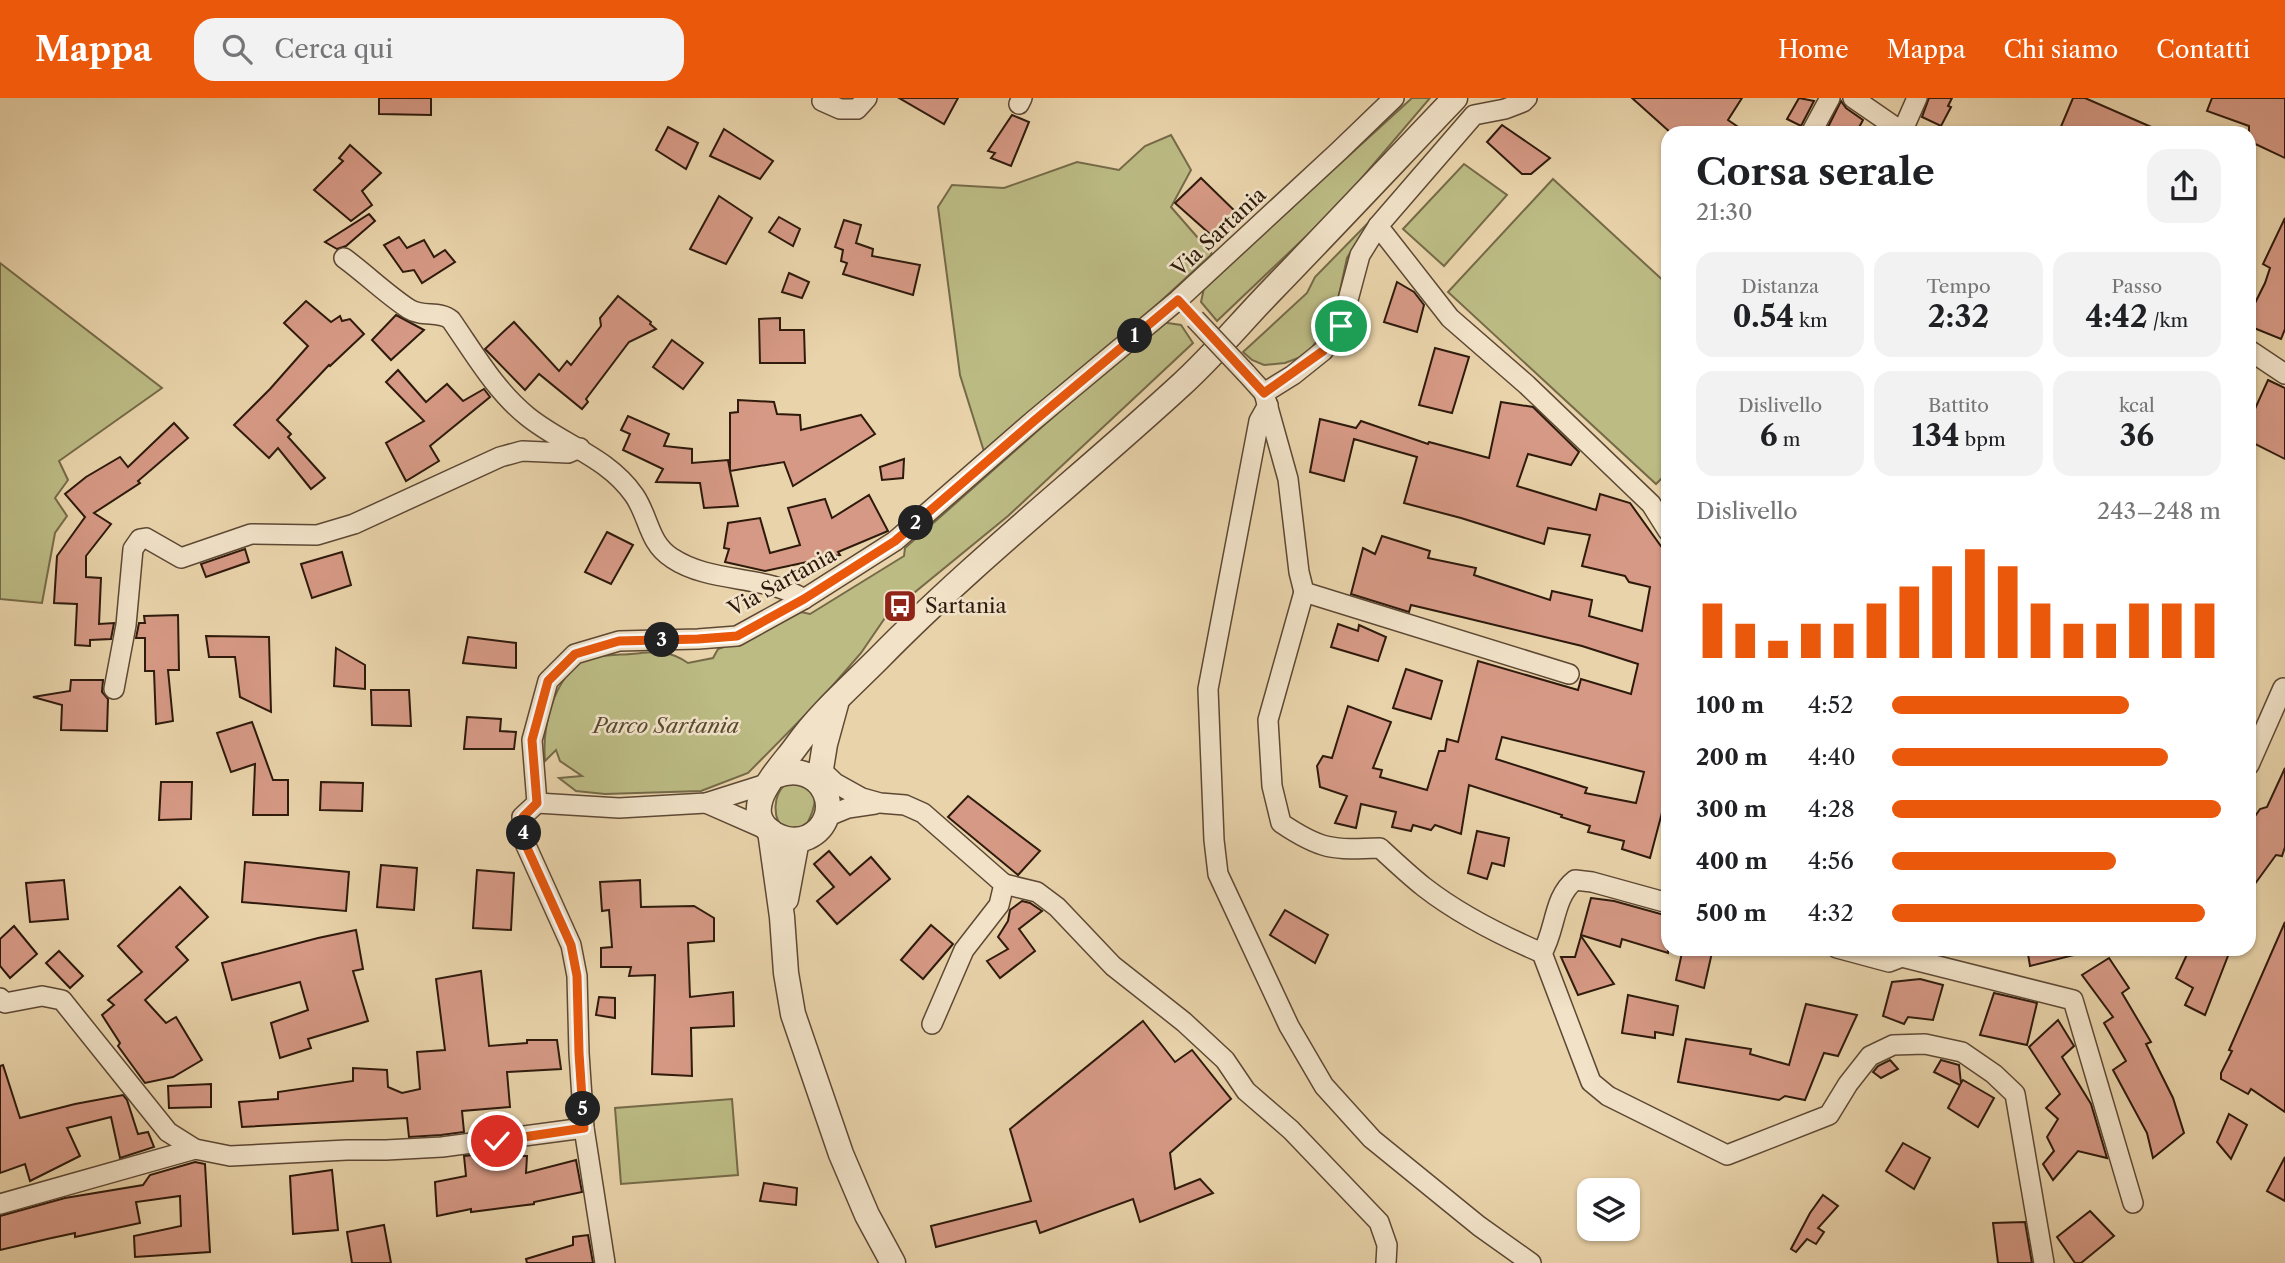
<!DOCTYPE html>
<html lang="it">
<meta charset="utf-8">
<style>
body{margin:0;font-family:"Libre Caslon Text",serif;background:#f2f2f2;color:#202124;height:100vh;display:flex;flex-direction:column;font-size:26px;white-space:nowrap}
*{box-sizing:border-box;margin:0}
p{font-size:23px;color:#757577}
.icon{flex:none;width:38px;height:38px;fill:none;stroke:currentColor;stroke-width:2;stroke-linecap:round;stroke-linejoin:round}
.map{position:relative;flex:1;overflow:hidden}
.side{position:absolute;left:1661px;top:28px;width:595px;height:830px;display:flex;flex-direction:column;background:#fff;border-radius:21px;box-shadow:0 2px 5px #0004}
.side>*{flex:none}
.controls{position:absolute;left:1577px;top:1080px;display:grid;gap:14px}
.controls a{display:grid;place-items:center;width:63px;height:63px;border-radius:14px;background:#fff;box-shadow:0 2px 5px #0004;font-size:35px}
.pin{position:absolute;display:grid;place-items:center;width:60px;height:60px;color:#fff;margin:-30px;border:4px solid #fff;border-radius:50%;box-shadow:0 2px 7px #0007}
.km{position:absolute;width:35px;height:35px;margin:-18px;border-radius:50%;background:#222;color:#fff;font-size:19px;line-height:35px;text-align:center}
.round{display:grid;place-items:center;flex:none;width:74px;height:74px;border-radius:21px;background:#f2f2f2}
.headline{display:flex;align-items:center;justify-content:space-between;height:119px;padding:0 35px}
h1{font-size:38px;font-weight:800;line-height:52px}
.metrics{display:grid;grid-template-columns:repeat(3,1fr);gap:10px;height:119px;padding:7px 35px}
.metrics div{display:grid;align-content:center;border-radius:18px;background:#f2f2f2;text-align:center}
.metrics b{font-size:30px;font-weight:800}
.metrics small{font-size:19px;font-weight:400}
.metrics p{font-size:19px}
.chart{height:196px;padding:14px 35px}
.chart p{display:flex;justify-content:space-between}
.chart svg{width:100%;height:126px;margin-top:7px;stroke:#ea580c;stroke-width:6}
ul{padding:0 35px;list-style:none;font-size:23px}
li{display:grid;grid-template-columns:112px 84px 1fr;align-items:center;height:52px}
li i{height:18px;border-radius:9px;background:#ea580c}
header{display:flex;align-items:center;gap:42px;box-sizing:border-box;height:98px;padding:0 35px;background:#ea580c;color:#fff}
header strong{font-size:33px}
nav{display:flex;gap:38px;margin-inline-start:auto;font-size:24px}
.search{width:490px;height:63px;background:#f2f2f2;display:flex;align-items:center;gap:18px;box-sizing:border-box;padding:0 24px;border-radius:21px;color:#757577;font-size:26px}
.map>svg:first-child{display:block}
.green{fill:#bcbb84;stroke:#756a48;stroke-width:2}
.building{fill:#d69985;stroke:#2e1a0c;stroke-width:2;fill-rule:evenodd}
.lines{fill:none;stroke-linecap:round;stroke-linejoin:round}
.minor-casing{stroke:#5d4834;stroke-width:22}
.tertiary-casing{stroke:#5d4834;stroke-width:27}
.minor{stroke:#f1e2c8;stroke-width:19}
.tertiary{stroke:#f1e2c8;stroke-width:24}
.minor-bridge-casing{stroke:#5d4834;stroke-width:22;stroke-linecap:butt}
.minor-bridge{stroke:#f1e2c8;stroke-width:19}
.route-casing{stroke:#fff;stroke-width:14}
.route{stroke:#ea580c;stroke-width:9}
.labels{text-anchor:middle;stroke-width:5;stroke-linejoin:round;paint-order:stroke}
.street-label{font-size:21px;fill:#2e1a0c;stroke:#f1e2c8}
.poi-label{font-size:21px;fill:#2e1a0c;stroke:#f1e2c8;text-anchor:start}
.park-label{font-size:21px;font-style:italic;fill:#594a30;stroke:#f1e2c8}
</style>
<header>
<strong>Mappa</strong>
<div class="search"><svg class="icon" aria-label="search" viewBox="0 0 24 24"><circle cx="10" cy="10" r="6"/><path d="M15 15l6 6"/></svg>Cerca qui</div>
<nav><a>Home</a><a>Mappa</a><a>Chi siamo</a><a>Contatti</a></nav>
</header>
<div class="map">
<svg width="2285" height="1165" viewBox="0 0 2285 1165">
<rect width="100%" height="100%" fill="#e9d3aa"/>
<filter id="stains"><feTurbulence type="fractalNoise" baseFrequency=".00286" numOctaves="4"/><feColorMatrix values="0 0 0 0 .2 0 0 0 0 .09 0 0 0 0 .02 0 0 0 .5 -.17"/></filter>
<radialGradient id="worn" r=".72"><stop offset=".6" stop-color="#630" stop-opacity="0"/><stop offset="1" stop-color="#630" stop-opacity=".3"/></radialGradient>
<g class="green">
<path d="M1412,0H1430L1337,109L1217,223L1201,204L1204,190Z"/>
<path d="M1171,37L1191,72L1171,109L1212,156L987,363L960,277L938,109L952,87L1004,90L1077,64L1119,72L1145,48Z"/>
<path d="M1464,66L1507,97L1444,168L1403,131Z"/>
<path d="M1553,81L1668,187V374L1656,386L1448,194Z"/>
<path d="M1369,124L1347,160L1334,220L1306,257L1285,265L1264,267L1252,262L1243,254L1307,195L1315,179Z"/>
<path d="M0,165L162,290L59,363L68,382L55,400L67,418L55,435L42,505L0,501Z"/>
<path d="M1161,224L1181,227L1193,245L1008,418L887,517L861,555L821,601L748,675L701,693L605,696L576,693L559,680L582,678L560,663L556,652L545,663C542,629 553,581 584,562C593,557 620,557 631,556C654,554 668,551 688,565L713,560L718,551L741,543L801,514L810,516L904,458L905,450Z"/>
<path d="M796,681L815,698C815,710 811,720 804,730H783C769,716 775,685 796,681Z"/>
<path d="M732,1001L738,1077L621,1086L615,1010Z"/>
</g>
<g class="building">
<path d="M379,0H431V17L379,16Z"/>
<path d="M899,0H958L944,26Z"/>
<path d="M1632,0H1742L1728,22L1747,35H1671Z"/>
<path d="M1799,0L1814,3L1801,28L1787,21Z"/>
<path d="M1929,0H1952L1948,8L1951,9L1941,28L1922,19Z"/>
<path d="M2073,0H2085L2165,35H2070L2060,31Z"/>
<path d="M2212,0H2285V60L2249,43V28L2207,13Z"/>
<path d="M1841,3L1846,10L1863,22L1856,35H1825Z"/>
<path d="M1012,17L1029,24L1011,68L991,60L995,55L988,53Z"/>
<path d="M1502,27L1550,60L1531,76H1522L1487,44Z"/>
<path d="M668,29L698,45L686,71L656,52Z"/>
<path d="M724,31L773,63L760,81L710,58Z"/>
<path d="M350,47L381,75L362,93L372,107L351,123L314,92L343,63L339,60Z"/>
<path d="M1201,80L1242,120L1219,144L1175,105Z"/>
<path d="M719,98L752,120L726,166L690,151Z"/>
<path d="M369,116L375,123L346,148L337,151L325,144Z"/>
<path d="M779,119L800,131L793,148L769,134Z"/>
<path d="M2285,120V231L2281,241L2249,228V217L2265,185L2270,170L2263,166Z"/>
<path d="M844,122L861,127L856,145L873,151L872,158L920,167L913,197L843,176L847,165L841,163L843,152L835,149Z"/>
<path d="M399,139L407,150L424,142L434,159L445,152L455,164L422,185L414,172L403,174L384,147Z"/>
<path d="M789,175L809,184L802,200L782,194Z"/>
<path d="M1397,184L1414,194L1424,207L1417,234L1384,224Z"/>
<path d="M618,198L651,224L650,226L656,231L629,244L586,301L588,304L582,311L539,276L525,292L485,251L514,224L559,273L567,263L571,267L601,228L600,220Z"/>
<path d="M306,203L331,224L340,218L342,223L350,221L364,236L330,268L329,267L277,322L291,336L288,339L325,380L311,391L278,350L269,360L234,327L270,291L308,248L284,225Z"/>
<path d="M396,217L424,232L391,262L372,242Z"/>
<path d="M780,220V232H804L805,265H760L759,221Z"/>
<path d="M672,242L703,265L683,291L653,269Z"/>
<path d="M1435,250L1469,259L1452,315L1419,307Z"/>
<path d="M398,272L426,304L447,286L463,303L484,291L490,299L430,348L439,363L406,383L386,345L424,323L386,284Z"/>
<path d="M2268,282L2285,290V361L2249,343V324Z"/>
<path d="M738,302L774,304L777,316L800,317L801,332L861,317L875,336L793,388L784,364L730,373L738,408L704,410L700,385L656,384L663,371L623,352L630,336L621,332L628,318L669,336L664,348L692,351V365L728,362L730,373V315L738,314Z"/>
<path d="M1501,304L1533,309L1579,354L1571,367L1528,356L1517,388L1596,412L1600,396L1630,405L1668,458V692L1650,760L1622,751L1624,743L1588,734L1590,728L1561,719L1562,717L1469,687L1461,736L1435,727L1431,732L1413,727L1411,733L1392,729L1396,714L1361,706L1356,730L1335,725L1347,698L1320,689L1317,668L1323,658L1332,660L1348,608L1391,624L1373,670L1382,672L1380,679L1427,692L1439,653H1445L1447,641L1458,644L1478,563L1578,592L1581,581L1631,596L1638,566L1582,548L1466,520L1411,507L1409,514L1351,496L1363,450L1375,456L1382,438L1430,453L1428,460L1476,470L1474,477L1550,502L1552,493L1592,502L1589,518L1642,533L1650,489L1629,484L1625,478L1582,468L1590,437L1548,430L1544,446L1461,420L1404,405L1417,359L1354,341L1344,383L1310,374L1320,321L1356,330L1361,323L1428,346L1429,344L1489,360ZM1502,639L1644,674L1636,705L1585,695L1587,690L1496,661Z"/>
<path d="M174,325L188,340L138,383L140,385L94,415L111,426L86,458V479L101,480L99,526L114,525L111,541L90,542V548L75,547L77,506L54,505L57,458L85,419L65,396L86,379L120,359L128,369Z"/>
<path d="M904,361L903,380L882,382L880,369Z"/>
<path d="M869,397L888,433L838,454L840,457L765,473L725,464L729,451L724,450L728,425L760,420L770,455L800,447L788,410L825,401L832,420Z"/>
<path d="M607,434L633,447L611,486L585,474Z"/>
<path d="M245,451L249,464L206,479L201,466Z"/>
<path d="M342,454L351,487L312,500L301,466Z"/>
<path d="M178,517L179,572H168L173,623L156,626L154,573H145V540H136L139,525H145L144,518Z"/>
<path d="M1338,526L1358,533L1359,527L1386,539L1378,563L1331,549Z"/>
<path d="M206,538L269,539L271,614L240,599L235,559H209Z"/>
<path d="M468,539L516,545V570L463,565Z"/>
<path d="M336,550L365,567V591L334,588Z"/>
<path d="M1406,571L1442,583L1431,621L1393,610Z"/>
<path d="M71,582H103L102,594L108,601L107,633L61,632L62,607L33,599L70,593Z"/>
<path d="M371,592H409L411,628L372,627Z"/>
<path d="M467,619L501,621L500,633L516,634L514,651H464Z"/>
<path d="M252,624L273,682H288V717H253L255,666L231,674L217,635Z"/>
<path d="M2285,670V749L2282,758L2276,757L2249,794V727L2260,711L2267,709Z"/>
<path d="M161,684H192L191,721L159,722Z"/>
<path d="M321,684L363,685L362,713L320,712Z"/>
<path d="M968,698L1040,753L1018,777L948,719Z"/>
<path d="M1477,733L1509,740L1504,768L1492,765L1487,781L1468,775Z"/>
<path d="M829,753L850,777L871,759L890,781L837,826L817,803L834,789L814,766Z"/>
<path d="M245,764L349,774L346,813L242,804Z"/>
<path d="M381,767L417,770L414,812L377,809Z"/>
<path d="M477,772L514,775L511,832L473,830Z"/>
<path d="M64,782L68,821L30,824L26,785Z"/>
<path d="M640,782L641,809L694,808L714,820V843L688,845L690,899L733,894L734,928L691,930L692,978L652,976L655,877L629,878L631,869H601V850L612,849L609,812L602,813L600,784Z"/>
<path d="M180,789L208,819L176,849L188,862L145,902L166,925L176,919L202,962L173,979L145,985L118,948L120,945L102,917L114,907L108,902L142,874L118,848Z"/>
<path d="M1591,800L1614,803L1668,818V855L1622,841L1620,849L1581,837Z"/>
<path d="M1022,803L1030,805L1042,813L1019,831L1035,853L1000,880L987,863L1008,851L998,839L1008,823L1010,812Z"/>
<path d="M1285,812L1328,837L1315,865L1270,837Z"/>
<path d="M2285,824V1014L2251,991L2248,996L2221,981V975L2232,953L2229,952Z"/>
<path d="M931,827L953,846L923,881L901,862Z"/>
<path d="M14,828L37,856L10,880L0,868V841Z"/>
<path d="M356,832L363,871L353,873L368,923L308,941L311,950L280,960L271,925L308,912L300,884L232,902L222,865L318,840Z"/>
<path d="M1581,838L1614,886L1578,897L1561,859H1575Z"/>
<path d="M1683,850H1713L1704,890L1676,882Z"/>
<path d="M2027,850H2078V856L2030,868Z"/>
<path d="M2190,850H2231L2205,917L2185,907L2193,890L2176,880Z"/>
<path d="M59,853L83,878L70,890L46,865Z"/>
<path d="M2109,860L2129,890L2122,895L2151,944L2146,946L2173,1000L2184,1035L2153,1060L2147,1035L2113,972L2126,963L2104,925L2113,919L2082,877Z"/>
<path d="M481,873L489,948L527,945V942H557L561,971L507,974L510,1009L462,1013L464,1034L441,1037L409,1039L407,1020L242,1029L239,1004L278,1001V994L353,983V970L387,972L388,989L402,995L420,991L417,954L445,952L436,881Z"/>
<path d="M1920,881L1943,887L1933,922L1908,919L1904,926L1883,918L1892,884Z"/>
<path d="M1994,895L2037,905L2027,947L1980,937Z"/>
<path d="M1628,897L1678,908L1673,937L1655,934V940L1622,935Z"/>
<path d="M599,899L615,900V920L596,917Z"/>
<path d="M1806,906L1857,917L1838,958L1824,955L1805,1002L1785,998L1779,1002L1678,984L1686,941L1751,951L1750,956L1789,967Z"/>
<path d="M2058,922L2074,948L2062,959L2091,1006L2107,1060L2078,1053L2053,1082L2043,1066L2054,1053L2047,1039L2058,1021L2046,1010L2060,996L2029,949Z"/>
<path d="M1143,923L1175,964L1192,952L1231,1001L1170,1055L1175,1091L1200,1081L1213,1095L1140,1124L1133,1101L1040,1135L1036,1123L936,1149L931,1128L1031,1103L1010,1031Z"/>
<path d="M1890,962L1898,971L1881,980L1873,974L1878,968Z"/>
<path d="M1941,962L1959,967L1961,985L1963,982L1994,1000L1978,1029L1948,1010L1960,987L1934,974Z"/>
<path d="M3,967L20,1020L75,1006L123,997L127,1002L138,1036L148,1034L154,1049L120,1060L111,1019L67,1030L80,1058L30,1083L25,1066L0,1075V968Z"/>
<path d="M211,986V1009L169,1010L168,988Z"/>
<path d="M2229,1016L2247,1027L2231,1061L2217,1044Z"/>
<path d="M1903,1045L1930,1060L1914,1091L1886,1073Z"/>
<path d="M498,1054V1058H527L526,1075L576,1062L582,1094L534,1104V1106L471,1114V1111L437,1118L435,1084L466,1078L464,1058Z"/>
<path d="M2285,1059V1103L2267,1093Z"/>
<path d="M195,1064L205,1066L210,1154L135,1159L134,1138L181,1128L180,1098L136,1104L140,1125L75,1139V1135L47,1141L0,1152V1118L65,1100L143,1087L150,1077Z"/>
<path d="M332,1072L338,1132L293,1136L290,1078Z"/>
<path d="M764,1085L797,1090L796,1107L760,1103Z"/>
<path d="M1823,1097L1838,1108L1818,1130L1824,1134L1816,1146L1807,1141L1796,1154L1791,1151L1810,1115Z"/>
<path d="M2090,1113L2114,1138L2081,1165H2075L2057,1139Z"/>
<path d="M2025,1124L2032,1165H1998L1993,1125Z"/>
<path d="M384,1127L391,1165H352L347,1134Z"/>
<path d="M588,1137L593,1165H527L526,1161L573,1147V1139Z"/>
</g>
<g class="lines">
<g class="minor-casing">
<g id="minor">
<path d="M1853,0L1904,35"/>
<path d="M822,3L840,11H857L867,0"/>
<path d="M1019,6L1022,0"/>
<path d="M1902,34L1917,0"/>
<path d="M1811,35L1830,0"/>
<path d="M1378,128L1450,220L1527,287L1651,406L1668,433"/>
<path d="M344,160C366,176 386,196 409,211C423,220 439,212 451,222C474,255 495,292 527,318C561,346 608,359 634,397C649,418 648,445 672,460C711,486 764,476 804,501"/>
<path d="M2249,252L2285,276"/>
<path d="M1246,275L1264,295L1288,381L1299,474L1304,494L1569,576"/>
<path d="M1264,295L1293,277L1323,253L1341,228L1360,157L1378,128L1474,17L1505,11L1523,4L1527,0"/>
<path d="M1268,307L1259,323L1208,591L1214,742L1218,776L1289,928L1324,988L1372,1041L1479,1128L1531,1165"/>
<path d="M1304,494L1268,622L1272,688L1281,725C1321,752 1332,752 1380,750C1394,763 1409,777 1424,789C1460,817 1500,837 1542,855L1591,984L1608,998L1727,1057L1829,1017L1848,986L1870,958L1893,947L1925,946L1962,954L1994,976L2015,996L2044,1165"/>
<path d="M114,591L126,527L133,451L140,441L146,440L181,460L251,436L317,437L354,426L500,359L522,353L568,355L580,350"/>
<path d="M2249,667L2283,590L2285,591"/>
<path d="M820,671L835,685L862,700L880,705L905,707L923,715L1004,786L999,807L964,852L932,926"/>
<path d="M537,705L619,710L706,705L766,686"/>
<path d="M706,705L770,733"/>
<path d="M826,719L848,710L875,706"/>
<path d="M1004,786L1037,794L1057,809L1113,868L1184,924L1225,962L1246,993L1291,1032L1379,1124L1387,1147L1386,1165"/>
<path d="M1837,850L1889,864L1902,859L2073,902L2133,1105"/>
<path d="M1542,855C1556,832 1553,799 1575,782L1592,784L1668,805"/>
<path d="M0,900L5,905L42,898L62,902L168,1034L195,1051L230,1058L347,1052H386L442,1049L584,1030"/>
<path d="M0,1106L195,1051"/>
<path d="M605,1165L584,1030L579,955L577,878L571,847L524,743L522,719L537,705L532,642L548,583L575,556L619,543L698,541L737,538L804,501L895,443L1034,322L1178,202L1339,53L1394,0"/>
</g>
</g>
<g class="tertiary-casing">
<g id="tertiary">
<path d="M775,678C825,659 847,720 808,739C797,744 785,742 774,736C735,712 781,670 797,647C820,615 850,589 878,561C973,464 1081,379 1181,287C1213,258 1241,224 1271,193C1333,129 1394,64 1455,0"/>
<path d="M819,683L825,646L836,606"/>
<path d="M770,733L782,819L786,875L793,916L841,1056L867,1117L893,1165"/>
<path d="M786,801L797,742"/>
</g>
</g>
<use href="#minor" class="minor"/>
<use href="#tertiary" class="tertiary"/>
<g class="minor-bridge-casing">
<path id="minor-bridge" d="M1195,221L1246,275"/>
</g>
<use href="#minor-bridge" class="minor-bridge"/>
</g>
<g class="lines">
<g class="route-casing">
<path id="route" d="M497,1043L584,1030L579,955L577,878L571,847L524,743L523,719L537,705L532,642L548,583L575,556L619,543L698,541L737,538L804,501L895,443L1034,323L1178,202L1264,295L1323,253L1341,228"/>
</g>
<use href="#route" class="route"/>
</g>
<defs>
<g id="bus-square" transform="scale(1.75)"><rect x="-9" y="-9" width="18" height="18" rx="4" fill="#8f2418" stroke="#f1e2c8"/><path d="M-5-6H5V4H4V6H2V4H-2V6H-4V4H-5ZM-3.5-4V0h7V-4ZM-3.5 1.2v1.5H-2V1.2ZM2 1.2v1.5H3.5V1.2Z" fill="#fff"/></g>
</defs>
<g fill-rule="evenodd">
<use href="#bus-square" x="900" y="508"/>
</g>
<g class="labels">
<g class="street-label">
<text transform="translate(1219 134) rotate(-43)" y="7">Via Sartania</text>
<text transform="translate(782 484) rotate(-29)" y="7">Via Sartania</text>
</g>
<g class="poi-label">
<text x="925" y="515">Sartania</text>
</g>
<g class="park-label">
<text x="666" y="635">Parco Sartania</text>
</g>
</g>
<rect width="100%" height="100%" filter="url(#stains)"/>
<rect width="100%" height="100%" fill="url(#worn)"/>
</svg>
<div class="controls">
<a><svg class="icon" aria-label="layers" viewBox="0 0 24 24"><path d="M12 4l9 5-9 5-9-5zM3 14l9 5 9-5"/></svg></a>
</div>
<div class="pin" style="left:1341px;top:228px;background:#1e9e55"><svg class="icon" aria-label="arrive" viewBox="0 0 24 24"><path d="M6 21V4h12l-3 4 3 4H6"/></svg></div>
<div class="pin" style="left:497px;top:1043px;background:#d93025"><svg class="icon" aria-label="check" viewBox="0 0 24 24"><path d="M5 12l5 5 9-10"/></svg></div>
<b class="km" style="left:1135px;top:238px">1</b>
<b class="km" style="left:916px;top:425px">2</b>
<b class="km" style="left:662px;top:542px">3</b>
<b class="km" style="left:524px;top:735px">4</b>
<b class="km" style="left:583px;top:1011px">5</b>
<section class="side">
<div class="headline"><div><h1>Corsa serale</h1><p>21:30</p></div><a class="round"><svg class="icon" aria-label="share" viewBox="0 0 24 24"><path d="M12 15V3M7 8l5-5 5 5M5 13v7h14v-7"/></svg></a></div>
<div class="metrics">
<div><p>Distanza</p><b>0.54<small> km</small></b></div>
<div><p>Tempo</p><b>2:32</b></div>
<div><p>Passo</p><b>4:42<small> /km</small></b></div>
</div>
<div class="metrics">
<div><p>Dislivello</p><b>6<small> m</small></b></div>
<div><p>Battito</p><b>134<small> bpm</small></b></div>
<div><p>kcal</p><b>36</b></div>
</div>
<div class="chart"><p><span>Dislivello</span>243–248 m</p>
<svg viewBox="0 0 160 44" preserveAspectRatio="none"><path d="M5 44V25M15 44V32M25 44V38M35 44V32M45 44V32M55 44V25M65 44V19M75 44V12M85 44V6M95 44V12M105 44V25M115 44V32M125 44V32M135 44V25M145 44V25M155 44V25"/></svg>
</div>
<ul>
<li><b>100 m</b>4:52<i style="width:72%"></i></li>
<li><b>200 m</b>4:40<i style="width:84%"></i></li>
<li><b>300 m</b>4:28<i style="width:100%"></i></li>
<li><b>400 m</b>4:56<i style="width:68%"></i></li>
<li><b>500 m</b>4:32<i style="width:95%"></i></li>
</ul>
</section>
</div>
